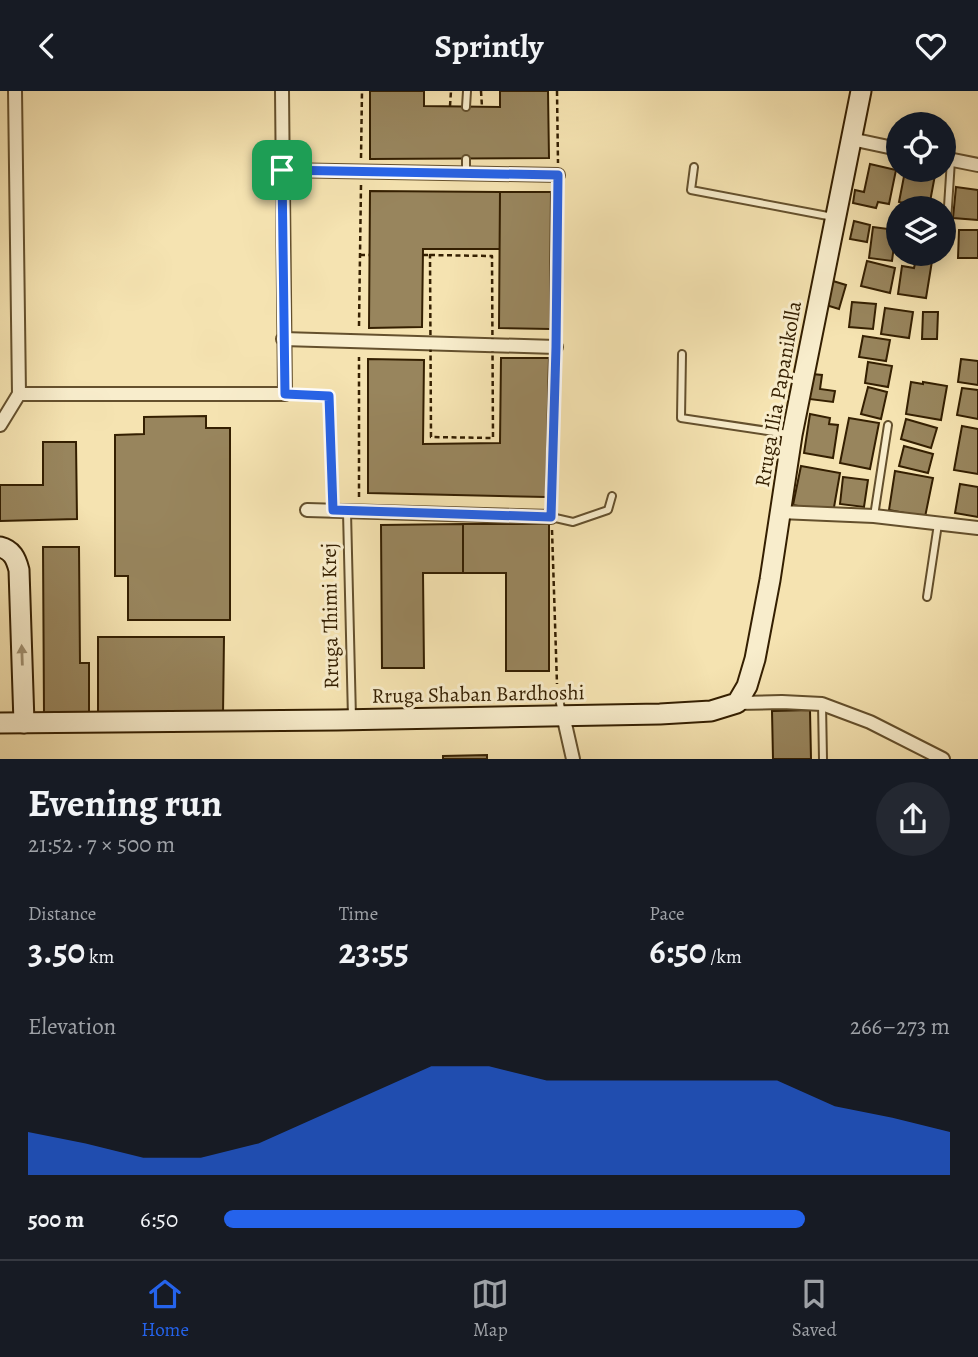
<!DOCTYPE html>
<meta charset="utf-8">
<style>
body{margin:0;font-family:Alegreya,serif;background:#242831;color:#f1f3f6;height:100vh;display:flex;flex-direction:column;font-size:26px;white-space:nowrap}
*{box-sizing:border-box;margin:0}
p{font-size:23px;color:#9ea1a6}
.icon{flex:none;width:38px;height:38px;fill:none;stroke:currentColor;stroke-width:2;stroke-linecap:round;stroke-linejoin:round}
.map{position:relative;height:668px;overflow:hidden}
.details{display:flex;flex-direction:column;background:#171b24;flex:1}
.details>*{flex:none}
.fabs{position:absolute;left:886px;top:21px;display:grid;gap:14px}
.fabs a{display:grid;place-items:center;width:70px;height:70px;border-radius:50%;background:#171b24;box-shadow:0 4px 18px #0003;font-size:35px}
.pin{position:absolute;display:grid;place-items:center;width:60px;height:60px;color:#fff;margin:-30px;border-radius:14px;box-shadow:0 4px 10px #0006}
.round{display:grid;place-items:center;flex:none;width:74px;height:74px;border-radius:37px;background:#242831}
.head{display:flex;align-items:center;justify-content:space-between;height:119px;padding:0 28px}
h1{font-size:38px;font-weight:700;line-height:52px}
.figures{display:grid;grid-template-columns:repeat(3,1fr);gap:10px;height:119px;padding:7px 28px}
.figures div{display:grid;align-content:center}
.figures b{font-size:35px;font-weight:700}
.figures small{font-size:19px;font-weight:400}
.figures p{font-size:19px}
.chart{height:196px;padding:14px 28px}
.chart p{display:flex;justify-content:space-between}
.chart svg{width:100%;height:126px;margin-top:7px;fill:#2563eb;opacity:.7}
ul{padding:0 28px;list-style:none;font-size:23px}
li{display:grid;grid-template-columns:112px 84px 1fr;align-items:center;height:52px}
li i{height:18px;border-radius:9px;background:#2563eb}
header{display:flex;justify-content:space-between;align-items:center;height:91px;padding:0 28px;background:#171b24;font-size:32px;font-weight:700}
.menu{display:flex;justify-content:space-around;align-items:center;height:98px;border-top:2px solid #363941;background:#171b24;font-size:19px;color:#9ea1a6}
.menu a{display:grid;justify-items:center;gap:4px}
.menu .selected{color:#2563eb}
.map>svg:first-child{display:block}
.building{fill:#98855d;stroke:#341f01;stroke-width:2}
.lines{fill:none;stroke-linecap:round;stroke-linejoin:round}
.lane-casing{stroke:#64502d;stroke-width:10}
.street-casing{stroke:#64502d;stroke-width:16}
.secondary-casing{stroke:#341f01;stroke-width:23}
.path{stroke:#341f01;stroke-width:2.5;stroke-dasharray:5 3.5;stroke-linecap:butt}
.lane{stroke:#f8edcc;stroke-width:6}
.street{stroke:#f8edcc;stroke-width:12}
.secondary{stroke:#f8edcc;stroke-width:19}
.oneway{fill:#a09071}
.route-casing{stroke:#fff;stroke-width:14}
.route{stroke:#2563eb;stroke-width:9}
.labels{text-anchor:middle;stroke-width:6;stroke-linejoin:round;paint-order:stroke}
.street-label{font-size:21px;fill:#341f01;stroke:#f8edcc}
</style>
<header><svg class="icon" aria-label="back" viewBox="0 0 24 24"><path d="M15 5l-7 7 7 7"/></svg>Sprintly<svg class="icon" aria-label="heart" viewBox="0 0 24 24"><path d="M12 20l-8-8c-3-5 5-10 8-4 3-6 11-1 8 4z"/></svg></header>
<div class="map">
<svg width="978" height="668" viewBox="0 0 978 668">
<rect width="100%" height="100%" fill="#f5e3b1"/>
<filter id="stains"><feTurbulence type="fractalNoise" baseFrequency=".00286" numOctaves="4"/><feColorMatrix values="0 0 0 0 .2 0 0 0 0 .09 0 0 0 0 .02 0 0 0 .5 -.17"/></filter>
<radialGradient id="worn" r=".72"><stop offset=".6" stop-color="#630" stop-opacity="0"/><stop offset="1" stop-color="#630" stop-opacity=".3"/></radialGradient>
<g class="building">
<path d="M370,0H424V15L500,16V0H548L549,67L370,68Z"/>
<path d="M870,73L896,79L889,113L878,111L876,117L853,112L855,99L864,101Z"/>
<path d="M905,80L935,84L929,116L899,111Z"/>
<path d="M956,96L978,99V129L953,127Z"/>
<path d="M370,100L500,101V158H423L422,236L369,237Z"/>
<path d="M500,101H551L550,238L499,237Z"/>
<path d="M854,130L870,134L867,151L850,148Z"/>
<path d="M873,136L896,139L892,170L869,167Z"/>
<path d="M959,139H978V167H958Z"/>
<path d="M916,168L932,170L926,207L898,203L902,175L914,177Z"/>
<path d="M867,170L895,177L890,202L861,195Z"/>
<path d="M833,190L846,194L839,218L826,214Z"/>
<path d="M852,211L876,213L873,238L849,236Z"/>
<path d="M885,217L913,221L909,247L881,243Z"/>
<path d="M923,221H938L937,248H922Z"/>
<path d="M863,245L890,249L886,270L859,266Z"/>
<path d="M501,267H549L546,406L368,402V268L424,269L423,353L500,352Z"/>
<path d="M961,268L978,270V294L958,291Z"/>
<path d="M868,271L892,275L888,296L865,292Z"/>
<path d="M812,283L822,284L820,298L835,300L833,311L809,308Z"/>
<path d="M911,291L923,293V291L947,295L941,329L906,323Z"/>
<path d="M868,296L887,301L881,328L861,323Z"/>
<path d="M962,297L978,299V328L957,324Z"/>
<path d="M810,323L830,327L829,333L838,334L833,367L804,362Z"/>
<path d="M206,325V337H230V529H128V485H115V344L144,343V326Z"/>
<path d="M849,327L879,332L870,378L840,372Z"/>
<path d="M906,328L937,337L931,357L901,348Z"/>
<path d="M962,335L978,338V383L954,379Z"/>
<path d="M43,351H76L77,428L0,430V394H43Z"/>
<path d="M904,355L933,363L928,382L899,375Z"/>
<path d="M801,375L840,382L833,422L793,414Z"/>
<path d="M895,380L933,387L925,426L889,419Z"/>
<path d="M843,386L868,389L864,416L840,413Z"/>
<path d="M960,393L978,396V426L955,422Z"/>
<path d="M463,433V482H423L424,577H382L381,434Z"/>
<path d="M463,433H549V580H506V482H463Z"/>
<path d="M43,456H79L80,572H89V621L44,622Z"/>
<path d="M98,546H224L223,624H98Z"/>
<path d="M810,619L811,668H773L772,620Z"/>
<path d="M487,664V668H443V665Z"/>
</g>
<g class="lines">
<g class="lane-casing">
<g id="lane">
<path d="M466,16L467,0"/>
<path d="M694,76L691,99L833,126"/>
<path d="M466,82V68"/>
<path d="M946,147L951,69"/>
<path d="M682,263L681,327L788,343"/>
<path d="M285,303L329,305L333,419"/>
<path d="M347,421L352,627"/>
<path d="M874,425L888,334"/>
<path d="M551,426L573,431L608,419L612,405"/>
<path d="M927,506L938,433"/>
<path d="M558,603L562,622"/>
<path d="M822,613L823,668"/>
</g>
</g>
<g class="street-casing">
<g id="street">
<path d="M851,48L898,58"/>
<path d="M943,67L978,74"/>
<path d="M282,79L558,84"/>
<path d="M283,248L556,256"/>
<path d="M19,303H285L282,0"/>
<path d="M0,334L19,303L15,0"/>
<path d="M307,419L551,426"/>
<path d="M780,421L874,425L978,437"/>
<path d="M737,612L782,611L822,613L870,631L943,668"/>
<path d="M563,624L573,668"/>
</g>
</g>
<g class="secondary-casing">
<g id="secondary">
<path d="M0,456C12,459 16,467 19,479L24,632"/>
<path d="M0,632L337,629L660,623L711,620L737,612L747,595L755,568L770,489L792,344L861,0"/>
</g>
</g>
<g class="path">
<path d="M481,0L482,16"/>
<path d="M557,0L558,72"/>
<path d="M450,15L451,0"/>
<path d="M361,67L362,0"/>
<path d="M360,164H370"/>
<path d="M423,164H430"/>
<path d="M430,164L492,165L493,347L431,346Z"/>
<path d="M359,235L361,94"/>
<path d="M556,243L558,99"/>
<path d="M359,406V266"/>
<path d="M552,411L556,271"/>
<path d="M552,439L557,593"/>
</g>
<use href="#lane" class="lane"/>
<use href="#street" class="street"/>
<use href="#secondary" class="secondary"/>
</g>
<defs><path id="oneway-solid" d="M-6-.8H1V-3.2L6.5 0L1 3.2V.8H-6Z" transform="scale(1.75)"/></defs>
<use class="oneway" href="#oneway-solid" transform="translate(22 564) rotate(-92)"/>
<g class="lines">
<g class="route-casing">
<path id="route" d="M282,79L558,84L556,256L551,426L333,419L329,305L285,303Z"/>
</g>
<use href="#route" class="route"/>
</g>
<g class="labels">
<g class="street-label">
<text transform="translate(778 303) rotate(-80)" y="7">Rruga Ilia Papanikolla</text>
<text transform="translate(330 525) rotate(-91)" y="7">Rruga Thimi Krej</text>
<text transform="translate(478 603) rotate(-1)" y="7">Rruga Shaban Bardhoshi</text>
</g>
</g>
<rect width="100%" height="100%" filter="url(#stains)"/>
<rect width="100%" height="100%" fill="url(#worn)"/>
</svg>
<div class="fabs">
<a><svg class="icon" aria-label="locate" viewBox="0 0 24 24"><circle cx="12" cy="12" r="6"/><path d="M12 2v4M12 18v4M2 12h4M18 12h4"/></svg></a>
<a><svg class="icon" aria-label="layers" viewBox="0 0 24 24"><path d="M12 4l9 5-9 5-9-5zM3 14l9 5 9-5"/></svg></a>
</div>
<div class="pin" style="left:282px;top:79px;background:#1e9e55"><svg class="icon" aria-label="arrive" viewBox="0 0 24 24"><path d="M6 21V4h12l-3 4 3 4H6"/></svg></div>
</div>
<section class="details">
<div class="head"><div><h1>Evening run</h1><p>21:52 · 7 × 500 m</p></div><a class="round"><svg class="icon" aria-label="share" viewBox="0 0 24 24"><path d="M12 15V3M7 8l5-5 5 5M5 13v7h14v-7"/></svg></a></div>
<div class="figures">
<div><p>Distance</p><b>3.50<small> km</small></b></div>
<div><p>Time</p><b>23:55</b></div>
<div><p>Pace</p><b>6:50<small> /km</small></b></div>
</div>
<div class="chart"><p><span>Elevation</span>266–273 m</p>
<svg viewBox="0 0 160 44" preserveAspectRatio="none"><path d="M0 44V29L10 33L20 38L30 38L40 33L50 24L60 15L70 6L80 6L90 11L100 11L110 11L120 11L130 11L140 20L150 24L160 29V44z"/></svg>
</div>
<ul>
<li><b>500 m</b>6:50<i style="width:80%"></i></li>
</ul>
</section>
<nav class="menu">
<a class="selected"><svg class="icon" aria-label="home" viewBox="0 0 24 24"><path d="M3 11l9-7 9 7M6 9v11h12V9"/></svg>Home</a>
<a><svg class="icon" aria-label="map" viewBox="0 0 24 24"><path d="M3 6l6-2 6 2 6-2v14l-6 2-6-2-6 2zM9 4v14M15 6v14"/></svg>Map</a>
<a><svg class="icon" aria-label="saved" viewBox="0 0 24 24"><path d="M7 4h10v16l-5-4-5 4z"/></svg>Saved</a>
</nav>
